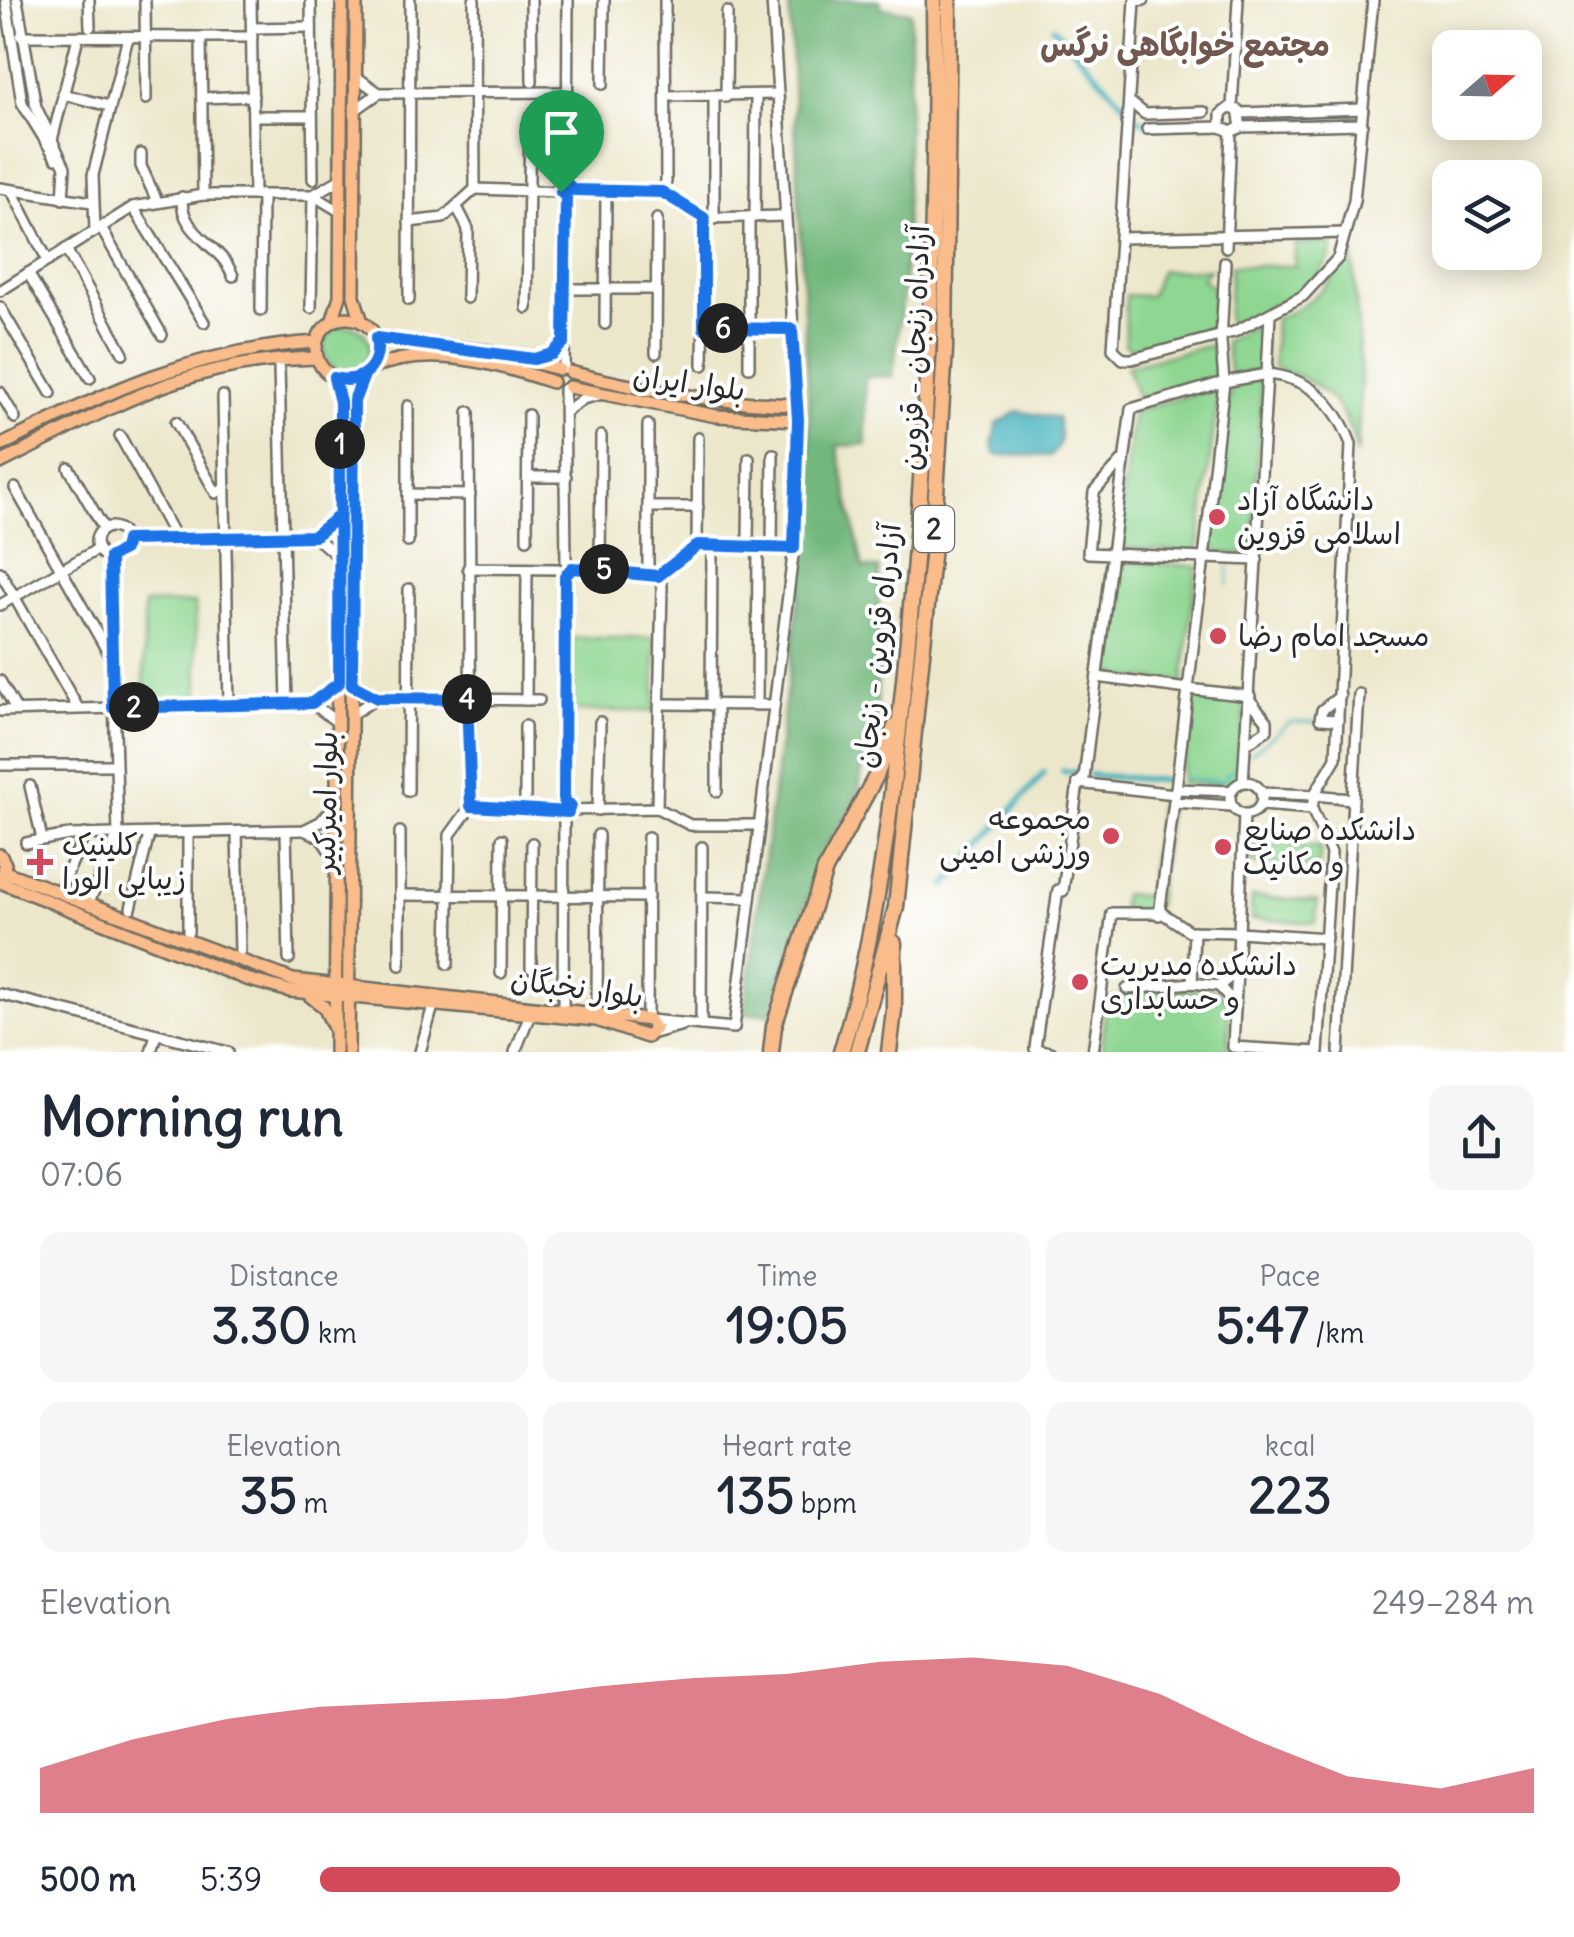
<!DOCTYPE html>
<meta charset="utf-8">
<style>
body{margin:0;font-family:Delius,"Playpen Sans Arabic",sans-serif;background:#f6f6f7;color:#1f2937;height:100vh;display:flex;flex-direction:column;font-size:38px;white-space:nowrap}
*{box-sizing:border-box;margin:0}
p{font-size:32px;color:#747a83}
.icon{flex:none;width:55px;height:55px;fill:none;stroke:currentColor;stroke-width:2;stroke-linecap:round;stroke-linejoin:round}
.map{position:relative;height:1052px;overflow:hidden}
.sheet{display:flex;flex-direction:column;background:#fff;flex:1}
.sheet>*{flex:none}
.needle{width:65px;rotate:70deg}
.fabs{position:absolute;left:1432px;top:30px;display:grid;gap:20px}
.fabs a{display:grid;place-items:center;width:110px;height:110px;border-radius:20px;background:#fff;box-shadow:0 5px 25px #0003;font-size:50px}
.pin{position:absolute;display:grid;place-items:center;width:85px;height:85px;color:#fff;margin:-102px -42px;border-radius:50% 50% 50% 0;rotate:-45deg;box-shadow:0 0 10px #0007}
.pin .icon{rotate:45deg}
.km{position:absolute;width:50px;height:50px;margin:-25px;border-radius:50%;background:#222;color:#fff;font-size:28px;line-height:50px;text-align:center}
.round{display:grid;place-items:center;flex:none;width:105px;height:105px;border-radius:20px;background:#f6f6f7}
.head{display:flex;align-items:center;justify-content:space-between;height:170px;padding:0 40px}
h1{font-size:55px;font-weight:800;line-height:75px}
.metrics{display:grid;grid-template-columns:repeat(3,1fr);gap:15px;height:170px;padding:10px 40px}
.metrics div{display:grid;align-content:center;border-radius:20px;background:#f6f6f7;text-align:center}
.metrics b{font-size:50px;font-weight:800}
.metrics small{font-size:28px;font-weight:400}
.metrics p{font-size:28px}
.chart{height:280px;padding:20px 40px}
.chart p{display:flex;justify-content:space-between}
.chart svg{width:100%;height:180px;margin-top:10px;fill:#d1495b;opacity:.7}
ul{padding:0 40px;list-style:none;font-size:32px}
li{display:grid;grid-template-columns:160px 120px 1fr;align-items:center;height:75px}
li i{height:25px;border-radius:12px;background:#d1495b}
.map>svg:first-child{display:block}
.green{fill:#8ed691;stroke:#5c805e;stroke-width:2.5}
.forest{fill:#72b77b;stroke:#4e7153;stroke-width:2.5}
.water{fill:#42b1bc;stroke:#366e74;stroke-width:2.5}
.lines{fill:none;stroke-linecap:round;stroke-linejoin:round}
.stream{stroke:#42b1bc;stroke-width:2.5}
.canal{stroke:#42b1bc;stroke-width:6}
.minor-casing{stroke:#6f6d63;stroke-width:14}
.major-casing{stroke:#6f6d63;stroke-width:16}
.highway-casing{stroke:#6f6d63;stroke-width:19}
.minor{stroke:#fff;stroke-width:9}
.major{stroke:#f9bc8a;stroke-width:11}
.highway{stroke:#f9bc8a;stroke-width:14}
.route-casing{stroke:#fff;stroke-width:20}
.route{stroke:#1a73e8;stroke-width:12}
.poi-dot{fill:#d1495b;stroke:#fff;stroke-width:4}
.labels{text-anchor:middle;stroke-width:8;stroke-linejoin:round;paint-order:stroke}
.shield{fill:#fff;stroke:#6b6b6b;stroke-width:2.5}
.shield-label{font-size:28px;font-weight:bold;fill:#2b2b2b}
.street-label{font-size:30px;fill:#2b2b2b;stroke:#fff}
.poi-label{font-size:30px;fill:#2b2b2b;stroke:#fff;text-anchor:start}
.neighbourhood-label{font-size:32px;font-weight:bold;fill:#72584e;stroke:#fff}
</style>
<div class="map">
<svg width="1574" height="1052" viewBox="0 0 1574 1052">
<rect width="100%" height="100%" fill="#fff"/>
<filter id="ink" filterUnits="userSpaceOnUse"><feTurbulence type="fractalNoise" baseFrequency=".01" numOctaves="2"/><feDisplacementMap in="SourceGraphic" scale="20" xChannelSelector="R" yChannelSelector="G"/><feConvolveMatrix kernelMatrix="1 2 1 2 8 2 1 2 1" color-interpolation-filters="sRGB"/></filter>
<filter id="wash" filterUnits="userSpaceOnUse"><feTurbulence type="fractalNoise" baseFrequency=".0048" numOctaves="4" result="noise"/><feDisplacementMap in="SourceGraphic" scale="40" xChannelSelector="R" yChannelSelector="G"/><feGaussianBlur stdDeviation="2.25" result="paint"/><feColorMatrix in="noise" values="0 0 0 0 0 0 0 0 0 0 0 0 0 0 0 0 0 1.4 0 .05"/><feComposite in="paint" operator="in"/></filter>
<g filter="url(#wash)">
<rect width="100%" height="100%" fill="#ece7cb"/>
<g class="green">
<path d="M1352,240L1361,375L1357,455C1348,404 1321,381 1273,367L1275,319C1312,305 1341,277 1352,240Z"/>
<path d="M1333,243C1329,286 1267,308 1234,326L1227,322L1231,266H1295V244Z"/>
<path d="M1209,269L1202,279L1214,287L1212,328L1136,350L1125,345L1126,295L1150,296L1160,271Z"/>
<path d="M1262,322L1265,370L1230,376L1225,342Z"/>
<circle cx="347" cy="349" r="23"/>
<path d="M1215,344L1218,378L1138,399L1127,366Z"/>
<path d="M1254,379L1262,380L1252,554L1217,553L1212,548L1231,385Z"/>
<path d="M1215,388L1219,390L1198,552L1117,548L1133,411Z"/>
<path d="M1117,561L1197,566L1183,682L1123,677L1109,671L1105,655Z"/>
<path d="M195,603L199,706L144,707V604Z"/>
<path d="M573,638H655V711H572Z"/>
<path d="M1191,693L1245,700L1240,777L1229,785L1181,784Z"/>
<path d="M1159,801L1169,802L1157,907L1152,912L1121,909L1123,894L1148,896Z"/>
<path d="M1251,843L1321,847L1319,867L1250,863Z"/>
<path d="M1252,897L1317,901L1316,923L1251,919Z"/>
<path d="M1174,989L1217,990L1230,1004L1228,1052H1102L1105,1005L1123,994Z"/>
</g>
<path class="forest" d="M789,0H880L881,8L911,12L904,285L893,376L865,377L866,445L837,446L863,568H879L877,718L868,737L858,795L823,852L770,1014L744,1013L810,512V434Z"/>
<path class="water" d="M1018,411L1057,418C1061,433 1063,446 1050,456L996,455L992,446L997,424Z"/>
<g class="lines">
<g class="stream">
<path d="M1228,584L1229,566"/>
<path d="M1252,753L1290,722H1315"/>
<path d="M1182,778L1221,781L1241,763"/>
</g>
<g class="canal">
<path d="M1053,27L1126,106"/>
<path d="M1135,117L1148,124L1215,121"/>
<path d="M1247,118L1358,115"/>
<path d="M1063,771L1082,773"/>
<path d="M1090,775L1169,781"/>
<path d="M946,886L1044,773"/>
</g>
</g>
</g>
<g filter="url(#ink)">
<g class="lines">
<g class="minor-casing">
<g id="minor">
<path d="M6,0L22,103L56,158"/>
<path d="M17,0L36,107L65,167L63,199"/>
<path d="M89,0L90,27"/>
<path d="M145,0L146,99"/>
<path d="M251,0L254,195"/>
<path d="M311,0L313,179"/>
<path d="M474,0L475,189"/>
<path d="M531,0L532,82"/>
<path d="M772,0L798,405"/>
<path d="M1144,0L1135,1L1113,349L1123,359H1132L1234,332L1303,296L1338,258L1354,201L1373,0"/>
<path d="M252,28L311,27"/>
<path d="M21,36L201,37"/>
<path d="M355,76L379,93"/>
<path d="M603,84L604,0"/>
<path d="M63,94L109,106"/>
<path d="M666,96L778,94"/>
<path d="M726,97L727,12"/>
<path d="M202,98L253,96"/>
<path d="M1131,103L1145,114L1204,112"/>
<path d="M1232,108L1238,0"/>
<path d="M355,110L379,93L568,92"/>
<path d="M1241,113L1363,109"/>
<path d="M253,116H312"/>
<path d="M1241,127L1238,110L1229,108L1221,114V127L1231,132L1241,127L1362,124"/>
<path d="M1147,129L1221,127"/>
<path d="M52,140L78,37"/>
<path d="M141,154V166L157,201"/>
<path d="M567,184L568,0"/>
<path d="M0,188L92,202"/>
<path d="M475,189L561,192"/>
<path d="M12,191L48,261"/>
<path d="M574,191L662,192L705,218L785,216"/>
<path d="M662,192L666,182L665,0"/>
<path d="M203,195L201,37H252"/>
<path d="M313,195L341,212"/>
<path d="M182,197C180,235 221,244 233,276"/>
<path d="M133,207L204,322"/>
<path d="M457,207L468,229L467,298"/>
<path d="M755,217L756,97"/>
<path d="M714,219V97"/>
<path d="M409,222L443,218L475,189"/>
<path d="M101,228L162,335"/>
<path d="M95,231L93,175L128,37"/>
<path d="M1120,238L1345,233"/>
<path d="M1226,247L1231,132"/>
<path d="M66,249L123,353"/>
<path d="M28,273L90,378"/>
<path d="M565,289H656"/>
<path d="M0,291L133,207L203,195H313L341,179"/>
<path d="M409,300L410,0"/>
<path d="M0,307L51,393"/>
<path d="M311,308L313,195"/>
<path d="M527,308L530,117"/>
<path d="M261,310L262,195"/>
<path d="M605,324L606,193"/>
<path d="M703,328L791,329"/>
<path d="M656,353L657,219"/>
<path d="M528,358L552,354L563,344"/>
<path d="M703,365L705,218"/>
<path d="M279,366L287,704"/>
<path d="M749,367V217"/>
<path d="M564,369L566,197"/>
<path d="M564,389L566,561"/>
<path d="M0,392L15,418"/>
<path d="M223,396L229,705"/>
<path d="M566,411L583,399L599,395"/>
<path d="M469,412L471,806"/>
<path d="M176,422L216,493L225,487"/>
<path d="M120,436L176,539"/>
<path d="M1122,461L1094,492L1088,553L1112,554L1131,409L1224,382L1221,342L1225,262"/>
<path d="M69,468L104,529"/>
<path d="M528,477H566"/>
<path d="M15,488L110,656"/>
<path d="M408,494L470,495"/>
<path d="M648,507H698"/>
<circle cx="111" cy="542" r="15"/>
<path d="M314,536L340,515"/>
<path d="M314,536L339,557"/>
<path d="M527,539L528,415"/>
<path d="M126,540L314,536"/>
<path d="M408,542V406"/>
<path d="M697,545L698,438"/>
<path d="M748,546L749,458"/>
<path d="M772,546L773,454"/>
<path d="M1257,560L1204,558L1224,382L1267,374L1270,314"/>
<path d="M468,568L558,569"/>
<path d="M573,568L648,573L658,576L662,586L657,808"/>
<path d="M600,569L601,436"/>
<path d="M0,572L78,708"/>
<path d="M648,573V425"/>
<path d="M658,576L697,545L793,548"/>
<path d="M0,605L98,549"/>
<path d="M1097,677L1188,689L1176,789"/>
<path d="M0,681L16,709"/>
<path d="M352,685L377,698L539,700"/>
<path d="M526,700L527,569"/>
<path d="M312,703L338,684"/>
<path d="M312,703L338,723"/>
<path d="M661,704L774,705"/>
<path d="M757,704L758,546"/>
<path d="M711,705L712,545"/>
<path d="M0,711L312,703"/>
<path d="M352,714L377,698"/>
<path d="M1338,720L1320,719L1322,710L1340,696"/>
<path d="M1246,744L1267,730V721L1250,700"/>
<path d="M0,765H115"/>
<circle cx="1246" cy="798" r="16"/>
<path d="M1243,782L1267,374C1311,378 1336,404 1351,444L1336,758L1314,795L1335,797"/>
<path d="M1078,783L1175,794"/>
<path d="M30,786L42,839"/>
<path d="M408,791L409,589"/>
<path d="M717,791V705"/>
<path d="M1261,793L1314,795L1312,809"/>
<path d="M1353,799L1359,694"/>
<path d="M564,801L565,576"/>
<path d="M1261,805L1312,809L1331,853L1318,1052"/>
<path d="M471,806L558,809"/>
<path d="M1231,806L1174,802L1176,789L1232,791"/>
<path d="M525,810V726"/>
<path d="M569,810L657,808L690,825H759"/>
<path d="M598,810L600,722"/>
<path d="M1244,815L1239,932L1326,938"/>
<path d="M304,830L321,838L337,862"/>
<path d="M286,831L289,959"/>
<path d="M237,833L240,951"/>
<path d="M188,834V932"/>
<path d="M26,843L69,835L304,830L320,822L337,804"/>
<path d="M62,885L85,834"/>
<path d="M400,895L648,897"/>
<path d="M702,897L750,898"/>
<path d="M89,902L118,834L110,557"/>
<path d="M131,908L149,835"/>
<path d="M1159,915L1174,802"/>
<path d="M448,964L450,835L471,806"/>
<path d="M400,965V832"/>
<path d="M531,968L532,843"/>
<path d="M501,973L502,839"/>
<path d="M1192,983L1194,931"/>
<path d="M1127,989L1192,983L1219,986"/>
<path d="M0,994L228,1052"/>
<path d="M1235,1004L1219,986L1237,972"/>
<path d="M597,1012L598,835"/>
<path d="M563,1015L564,813"/>
<path d="M647,1020L648,837"/>
<path d="M649,1020L734,1028L793,555L798,420"/>
<path d="M701,1025L702,847"/>
<path d="M654,1033L683,1025"/>
<path d="M1035,1048L1058,890L1063,891L1078,783L1084,778L1112,554L1204,558L1188,689L1250,696"/>
<path d="M1035,1049L1050,1052"/>
<path d="M151,1052L156,1034"/>
<path d="M420,1052L433,1006"/>
<path d="M515,1052L530,1014"/>
<path d="M1093,1052L1112,913H1162L1189,931L1239,932L1233,1047L1318,1052"/>
<path d="M1339,1052L1353,799L1340,798"/>
</g>
</g>
<g class="major-casing">
<g id="major">
<path d="M356,0L354,296L362,322"/>
<circle cx="347" cy="349" r="31"/>
<path d="M332,322L340,296L342,0"/>
<path d="M376,338L489,351L559,369"/>
<path d="M372,368C428,344 496,363 552,382"/>
<path d="M334,378L340,402L335,1052"/>
<path d="M569,387L716,416L798,420V405C718,403 647,392 570,372"/>
<path d="M0,446C106,391 195,350 316,342"/>
<path d="M0,463C113,407 186,360 317,358"/>
<path d="M0,855L5,864L3,876"/>
<path d="M0,882L246,979L290,991L596,1020L647,1037L655,1029L649,1020L293,980L5,872"/>
<path d="M310,996L324,1007L334,1028"/>
<path d="M348,1052L354,401L365,375"/>
</g>
</g>
<g class="highway-casing">
<g id="highway">
<path d="M771,1052L774,1026L825,870L876,776L895,727"/>
<path d="M841,1052C880,923 894,784 907,650C928,434 937,217 934,0"/>
<path d="M857,1052L896,907L932,557L945,350L949,0"/>
<path d="M889,1052L894,1010V943"/>
</g>
</g>
<use href="#minor" class="minor"/>
<use href="#major" class="major"/>
<use href="#highway" class="highway"/>
</g>
</g>
<g class="lines" filter="url(#ink)">
<g class="route-casing">
<path id="route" d="M561,192L566,197L564,342L552,354L534,359L376,338C382,366 362,385 334,378L340,402V515L314,536L126,540L124,550L110,557L113,708L312,703L339,683L340,402L334,378C346,381 353,381 364,375L354,401L352,685L377,698L467,699L471,806L568,812L570,805L564,801L565,576L572,568L658,576L698,545L794,548L798,420L792,329L704,328V218L662,192L574,190L567,184L561,192"/>
</g>
<use href="#route" class="route"/>
</g>
<g class="poi-dot">
<circle cx="1217" cy="517" r="10"/>
<circle cx="1218" cy="636" r="10"/>
<circle cx="1111" cy="836" r="10"/>
<circle cx="1223" cy="847" r="10"/>
<path d="M35 847h10v10h10v10h-10v10h-10v-10h-10v-10h10z"/>
<circle cx="1080" cy="982" r="10"/>
</g>
<g class="labels">
<rect class="shield" x="914" y="506" width="40" height="46" rx="8"/>
<g class="shield-label">
<text x="934" y="539">2</text>
</g>
<g class="street-label">
<text transform="translate(915 348) rotate(-88)" y="10">آزادراه زنجان - قزوین</text>
<text transform="translate(689 383) rotate(8)" y="10">بلوار ایران</text>
<text transform="translate(878 646) rotate(-84)" y="10">آزادراه قزوین - زنجان</text>
<text transform="translate(326 802) rotate(-89)" y="10">بلوار امیرکبیر</text>
<text transform="translate(577 988) rotate(8)" y="10">بلوار نخبگان</text>
</g>
<g class="poi-label">
<text x="1237" y="510">دانشگاه آزاد<tspan x="1237" dy="34">اسلامی قزوین</tspan></text>
<text x="1238" y="646">مسجد امام رضا</text>
<text x="1091" y="829" text-anchor="end">مجموعه<tspan x="1091" dy="34">ورزشی امینی</tspan></text>
<text x="1243" y="840">دانشکده صنایع<tspan x="1243" dy="34">و مکانیک</tspan></text>
<text x="62" y="855">کلینیک<tspan x="62" dy="34">زیبایی الورا</tspan></text>
<text x="1100" y="975">دانشکده مدیریت<tspan x="1100" dy="34">و حسابداری</tspan></text>
</g>
<g class="neighbourhood-label">
<text x="1185" y="56">مجتمع خوابگاهی نرگس</text>
</g>
</g>
</svg>
<div class="fabs">
<a><svg class="needle" viewBox="-14 -14 28 28"><path d="M0-13l5 13h-10z" fill="#e53935"/><path d="M0 13l5-13h-10z" fill="#747a83"/></svg></a>
<a><svg class="icon" aria-label="layers" viewBox="0 0 24 24"><path d="M12 4l9 5-9 5-9-5zM3 14l9 5 9-5"/></svg></a>
</div>
<div class="pin" style="left:561px;top:192px;background:#1e9e55"><svg class="icon" aria-label="arrive" viewBox="0 0 24 24"><path d="M6 21V4h12l-3 4 3 4H6"/></svg></div>
<b class="km" style="left:340px;top:444px">1</b>
<b class="km" style="left:134px;top:707px">2</b>
<b class="km" style="left:467px;top:699px">4</b>
<b class="km" style="left:604px;top:569px">5</b>
<b class="km" style="left:723px;top:328px">6</b>
</div>
<section class="sheet">
<div class="head"><div><h1>Morning run</h1><p>07:06</p></div><a class="round"><svg class="icon" aria-label="share" viewBox="0 0 24 24"><path d="M12 15V3M7 8l5-5 5 5M5 13v7h14v-7"/></svg></a></div>
<div class="metrics">
<div><p>Distance</p><b>3.30<small> km</small></b></div>
<div><p>Time</p><b>19:05</b></div>
<div><p>Pace</p><b>5:47<small> /km</small></b></div>
</div>
<div class="metrics">
<div><p>Elevation</p><b>35<small> m</small></b></div>
<div><p>Heart rate</p><b>135<small> bpm</small></b></div>
<div><p>kcal</p><b>223</b></div>
</div>
<div class="chart"><p><span>Elevation</span>249–284 m</p>
<svg viewBox="0 0 160 44" preserveAspectRatio="none"><path d="M0 44V33L10 26L20 21L30 18L40 17L50 16L60 13L70 11L80 10L90 7L100 6L110 8L120 15L130 26L140 35L150 38L160 33V44z"/></svg>
</div>
<ul>
<li><b>500 m</b>5:39<i style="width:89%"></i></li>
</ul>
</section>
